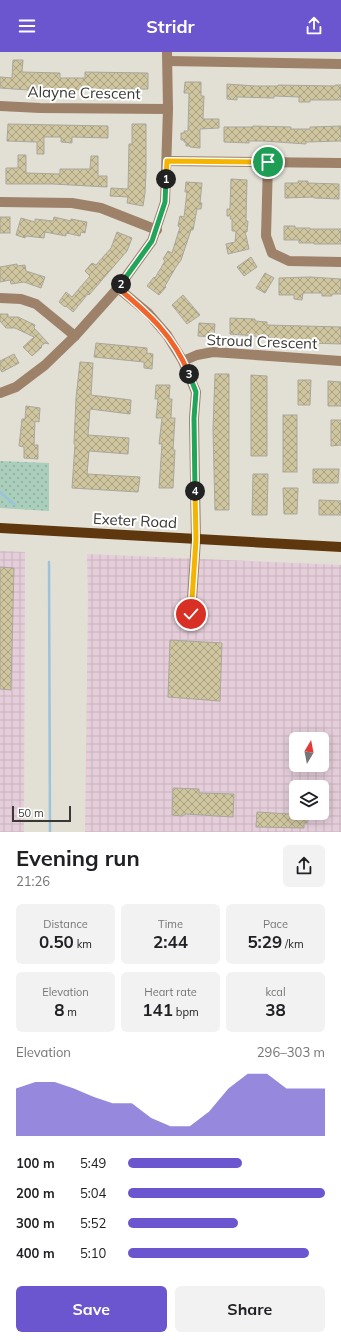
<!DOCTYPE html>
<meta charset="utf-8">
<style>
body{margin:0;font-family:Mulish,sans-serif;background:#f2f2f2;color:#202124;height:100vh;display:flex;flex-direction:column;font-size:15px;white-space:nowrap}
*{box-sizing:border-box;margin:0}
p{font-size:13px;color:#757577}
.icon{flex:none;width:22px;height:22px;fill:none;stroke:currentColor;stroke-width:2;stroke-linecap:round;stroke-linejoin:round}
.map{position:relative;height:780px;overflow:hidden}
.side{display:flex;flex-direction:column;background:#fff;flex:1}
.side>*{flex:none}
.needle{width:26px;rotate:10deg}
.fabs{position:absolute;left:289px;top:680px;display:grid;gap:8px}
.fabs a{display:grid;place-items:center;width:40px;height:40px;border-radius:6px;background:#fff;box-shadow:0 2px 10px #0003;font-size:20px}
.scale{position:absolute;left:12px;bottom:10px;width:59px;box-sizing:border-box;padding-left:4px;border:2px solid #393834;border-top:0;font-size:11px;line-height:14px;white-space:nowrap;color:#393834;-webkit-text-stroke:3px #fff;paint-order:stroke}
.pin{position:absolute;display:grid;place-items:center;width:34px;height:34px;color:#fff;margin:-17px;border:2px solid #fff;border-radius:50%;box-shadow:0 1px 4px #0007}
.km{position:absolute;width:20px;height:20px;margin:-10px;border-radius:50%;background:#222;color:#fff;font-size:11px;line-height:20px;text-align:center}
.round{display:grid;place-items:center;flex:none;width:42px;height:42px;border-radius:6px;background:#f2f2f2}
.headline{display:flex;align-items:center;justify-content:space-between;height:68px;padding:0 16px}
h1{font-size:22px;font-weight:700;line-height:30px}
.figures{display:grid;grid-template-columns:repeat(3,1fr);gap:6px;height:68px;padding:4px 16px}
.figures div{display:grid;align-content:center;border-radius:6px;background:#f2f2f2;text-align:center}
.figures b{font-size:17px;font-weight:700}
.figures small{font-size:11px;font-weight:400}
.figures p{font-size:11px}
.chart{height:112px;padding:8px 16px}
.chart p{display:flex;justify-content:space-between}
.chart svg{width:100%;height:72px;margin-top:4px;fill:#6b56cf;opacity:.7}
.primary-button{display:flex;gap:8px;margin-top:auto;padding:8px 16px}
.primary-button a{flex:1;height:46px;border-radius:6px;background:#6b56cf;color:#fff;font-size:16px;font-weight:700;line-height:46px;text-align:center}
.primary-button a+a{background:#f2f2f2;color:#202124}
ul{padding:0 16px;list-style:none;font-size:13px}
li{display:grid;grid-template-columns:64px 48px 1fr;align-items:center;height:30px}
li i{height:10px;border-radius:5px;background:#6b56cf}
header{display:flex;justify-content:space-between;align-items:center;height:52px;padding:0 16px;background:#6b56cf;color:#fff;font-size:18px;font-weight:700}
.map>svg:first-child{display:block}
.industrial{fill:url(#industrial-grid);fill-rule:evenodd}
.park{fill:url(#park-dots)}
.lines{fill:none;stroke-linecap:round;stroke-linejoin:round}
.stream{stroke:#9cc3d9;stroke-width:2.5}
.building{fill:url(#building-cross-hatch);stroke:#a9a79d}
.minor{stroke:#9e8169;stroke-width:10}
.major{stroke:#5e370f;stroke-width:10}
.split-1-casing{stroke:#fff;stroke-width:8}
.split-2-casing{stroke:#fff;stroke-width:8}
.split-3-casing{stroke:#fff;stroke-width:8}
.split-4-casing{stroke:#fff;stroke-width:8}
.split-5-casing{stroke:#fff;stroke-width:8}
.split-1{stroke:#f5b400;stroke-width:5}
.split-2{stroke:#22a559;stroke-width:5}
.split-3{stroke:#f0652b;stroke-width:5}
.split-4{stroke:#22a559;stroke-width:5}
.split-5{stroke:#f5b400;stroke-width:5}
.labels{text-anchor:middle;stroke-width:4;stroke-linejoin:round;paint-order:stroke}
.street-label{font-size:15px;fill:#393834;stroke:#fff}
</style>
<header><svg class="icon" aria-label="menu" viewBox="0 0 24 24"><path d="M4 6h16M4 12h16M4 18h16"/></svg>Stridr<svg class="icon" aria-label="share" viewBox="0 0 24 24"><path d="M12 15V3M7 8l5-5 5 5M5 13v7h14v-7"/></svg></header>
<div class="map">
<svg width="341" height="780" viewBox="0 0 341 780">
<defs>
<pattern id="industrial-grid" width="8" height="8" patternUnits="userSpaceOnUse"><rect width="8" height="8" fill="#e5ceda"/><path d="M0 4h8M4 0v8" fill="none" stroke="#c5b2bc"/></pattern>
<pattern id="park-dots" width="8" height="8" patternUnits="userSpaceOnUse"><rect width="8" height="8" fill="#a9cebb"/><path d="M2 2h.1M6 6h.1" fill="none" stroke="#8ba899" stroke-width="1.8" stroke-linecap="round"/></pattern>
<pattern id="building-cross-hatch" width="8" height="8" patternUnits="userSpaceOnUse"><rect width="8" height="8" fill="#cfc59f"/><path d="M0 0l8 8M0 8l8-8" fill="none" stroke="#a9a182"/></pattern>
</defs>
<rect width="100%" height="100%" fill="#e2e0d5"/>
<g class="industrial">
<path d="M0,499L25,500L24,780H0Z"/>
<path d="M87,502L341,513V780H85L88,545ZM296,687H322V713H296ZM296,735H322V761H296Z"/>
</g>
<path class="park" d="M0,409L49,411V459L0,456Z"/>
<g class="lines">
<g class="stream">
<path d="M0,440L15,453"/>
<path d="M49,510L50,780"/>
</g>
</g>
<g class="building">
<path d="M13,8H23L22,20L60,21V26H85V20L148,21V37L28,38L0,36V25L12,26Z"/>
<path d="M185,30H201V44H204L203,67H219V76L200,77V96L190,95V94H186V90H184V88H181V81H184V79H188L189,41H184Z"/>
<path d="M227,32L256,34H278V33L335,34V33H341V48H310V50H299V45L274,44V46L237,45V48L227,47Z"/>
<path d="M8,72L108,74V86L72,85V91L61,90V85H44V102H37V90L7,89Z"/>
<path d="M132,72H146V120L145,141L143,154L127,151L128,145L110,144L111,136L128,137L129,92H132Z"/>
<path d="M253,74L291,75V77H310V75L341,74V89L306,90V92L263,89H249V91L224,90V75H253Z"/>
<path d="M18,103H26V121L60,122V117H90L91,104H98V124H107V135L53,132H6V116H18Z"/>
<path d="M231,127L247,128L246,169H248L247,180L245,179L249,197L228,202L226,192L235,190L236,179H232V167H230L231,164H227V157H230Z"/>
<path d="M298,129H308V131L339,132V147L314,146V145L285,146V131H298Z"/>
<path d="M186,130L202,131L200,151H202L201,157H197L193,178H191L181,208L176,215L165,234L166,235L159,243L147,234L154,225L155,226L165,209L163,207L168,199L172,201L180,175L178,174L180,164L184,165L187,140H185Z"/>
<rect x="0" y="165" width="10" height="16"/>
<path d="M54,165L71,169V167L87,170L85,181L81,180L80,184L66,181V184L45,180L44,186L26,184L25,186L16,183L21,166L35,170V167L53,169Z"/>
<path d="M284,174H295V176H310V177H341V192H314V191H299V188H284Z"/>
<path d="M117,180L132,186L127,199L89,243L88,242L73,260L66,254L65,255L59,250L66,240L72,245L90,224L85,219L92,211L96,213L111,196Z"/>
<path d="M251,205L257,215L244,224L237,215Z"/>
<path d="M17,212V214L25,213L26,219L45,225L41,236L24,230L11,232L10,228L0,230V215Z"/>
<path d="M265,221L274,226L265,241L256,236Z"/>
<path d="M310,225L341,227V242H332V244H322V241H303L302,248L294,247V243H279V226Z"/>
<path d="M183,243L200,263L187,272L172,253Z"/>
<path d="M0,262H8V265H18L35,273L34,276L49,292L45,291L41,294L42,295L32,304L23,295L34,285L15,276H6L0,269Z"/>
<path d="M230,266L255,267V269L267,270V273L341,275V292L273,290V286L256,285V284L230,282Z"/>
<path d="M199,271L215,272L214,285L198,284Z"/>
<path d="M96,291L147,296V301L153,302L152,317L144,316V310L94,305Z"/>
<path d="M14,302L19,311L2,320L0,317V309Z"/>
<path d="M80,310L93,311L91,343L131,348L130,362L90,357L88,383L129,386L128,402L89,399L87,422L140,425L138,440L72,436L75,392H74L76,346Z"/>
<path d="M215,322H229V458H215L213,377Z"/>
<path d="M251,323L267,324V404H251Z"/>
<path d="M298,328H311L310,353H298Z"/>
<path d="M328,329L341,330V354H328Z"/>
<path d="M156,333H170L169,347H172L171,366H175L173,398H175L173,436H159L162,392H159L162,366H156L158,347H155Z"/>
<path d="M26,354L40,356L39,370L35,369L34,393H38V407L24,406V395L19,394L22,367H25Z"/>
<rect x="283" y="363" width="14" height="57"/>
<path d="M331,368H341V393L331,394Z"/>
<path d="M313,417H339L338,431H313Z"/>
<path d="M253,422H268L267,463H252Z"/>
<path d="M283,436H298L297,462H284Z"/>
<path d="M319,448L341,449V463H319Z"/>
<path d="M0,515L14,516L11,638L0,637Z"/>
<path d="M170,588L222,591L220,649L168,645Z"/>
<path d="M173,736L199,737V741L234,742L233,765L186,762L182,764L172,763Z"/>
<path d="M257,760L307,763V771H304V776L256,775Z"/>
</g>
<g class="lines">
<g class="minor">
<path d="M168,9L341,12"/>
<path d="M0,54L40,56L168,57"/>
<path d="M167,109L341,111"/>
<path d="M268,110L266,184L272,201L289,209L341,210"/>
<path d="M0,150L72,151L101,156L157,178"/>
<path d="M118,236L148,261L167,283L183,309L196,340L194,366L196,488L191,562"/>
<path d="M0,246L21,247L36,252L75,284"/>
<path d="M183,309L197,303L213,300L341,309"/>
<path d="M0,341L16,335L45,313L75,284L118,236L152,189L165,150L168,57L167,0"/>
</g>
<path class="major" d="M0,476L341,495"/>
</g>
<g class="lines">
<g class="split-1-casing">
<path id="split-1" d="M166,127L167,109L268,110"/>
</g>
<g class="split-2-casing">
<path id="split-2" d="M121,232L152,189L165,150L166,127"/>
</g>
<g class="split-3-casing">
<path id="split-3" d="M121,232L118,236C149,262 173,283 189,322"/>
</g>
<g class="split-4-casing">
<path id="split-4" d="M189,322L196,340L194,366L195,439"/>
</g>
<g class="split-5-casing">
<path id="split-5" d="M191,562L196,488L195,439"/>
</g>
<use href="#split-1" class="split-1"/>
<use href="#split-2" class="split-2"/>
<use href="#split-3" class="split-3"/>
<use href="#split-4" class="split-4"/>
<use href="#split-5" class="split-5"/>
</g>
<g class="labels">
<g class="street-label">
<text transform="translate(84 41) rotate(1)" y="5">Alayne Crescent</text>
<text transform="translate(262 290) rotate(2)" y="5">Stroud Crescent</text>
<text transform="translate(135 469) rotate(3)" y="5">Exeter Road</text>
</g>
</g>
</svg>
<div class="fabs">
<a><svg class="needle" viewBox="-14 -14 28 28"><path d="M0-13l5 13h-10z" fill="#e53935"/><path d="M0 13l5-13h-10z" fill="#757577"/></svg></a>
<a><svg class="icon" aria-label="layers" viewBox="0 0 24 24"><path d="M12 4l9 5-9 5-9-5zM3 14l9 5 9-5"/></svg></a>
</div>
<div class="scale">50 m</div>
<div class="pin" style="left:268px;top:110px;background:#1e9e55"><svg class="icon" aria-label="arrive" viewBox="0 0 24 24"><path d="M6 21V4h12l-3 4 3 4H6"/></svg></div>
<div class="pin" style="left:191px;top:562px;background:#d93025"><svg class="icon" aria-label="check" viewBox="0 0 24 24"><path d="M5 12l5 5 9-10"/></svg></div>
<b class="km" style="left:166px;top:127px">1</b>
<b class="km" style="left:121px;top:232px">2</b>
<b class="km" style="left:189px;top:322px">3</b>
<b class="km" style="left:195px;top:439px">4</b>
</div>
<section class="side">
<div class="headline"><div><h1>Evening run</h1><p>21:26</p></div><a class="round"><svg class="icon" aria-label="share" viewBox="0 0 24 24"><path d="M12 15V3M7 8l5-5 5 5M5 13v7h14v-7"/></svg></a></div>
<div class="figures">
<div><p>Distance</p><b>0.50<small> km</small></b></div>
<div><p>Time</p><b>2:44</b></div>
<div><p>Pace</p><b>5:29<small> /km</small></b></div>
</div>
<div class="figures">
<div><p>Elevation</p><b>8<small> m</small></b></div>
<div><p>Heart rate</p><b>141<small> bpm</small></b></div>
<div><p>kcal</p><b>38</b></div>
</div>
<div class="chart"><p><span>Elevation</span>296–303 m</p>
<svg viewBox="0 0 160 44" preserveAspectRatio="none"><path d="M0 44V15L10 11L20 11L30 15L40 20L50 24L60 24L70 33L80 38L90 38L100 29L110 15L120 6L130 6L140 15L150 15L160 15V44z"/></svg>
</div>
<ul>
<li><b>100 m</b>5:49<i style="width:58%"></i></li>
<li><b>200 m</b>5:04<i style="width:100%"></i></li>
<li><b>300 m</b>5:52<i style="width:56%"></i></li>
<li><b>400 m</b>5:10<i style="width:92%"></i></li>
</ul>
<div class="primary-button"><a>Save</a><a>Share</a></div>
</section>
